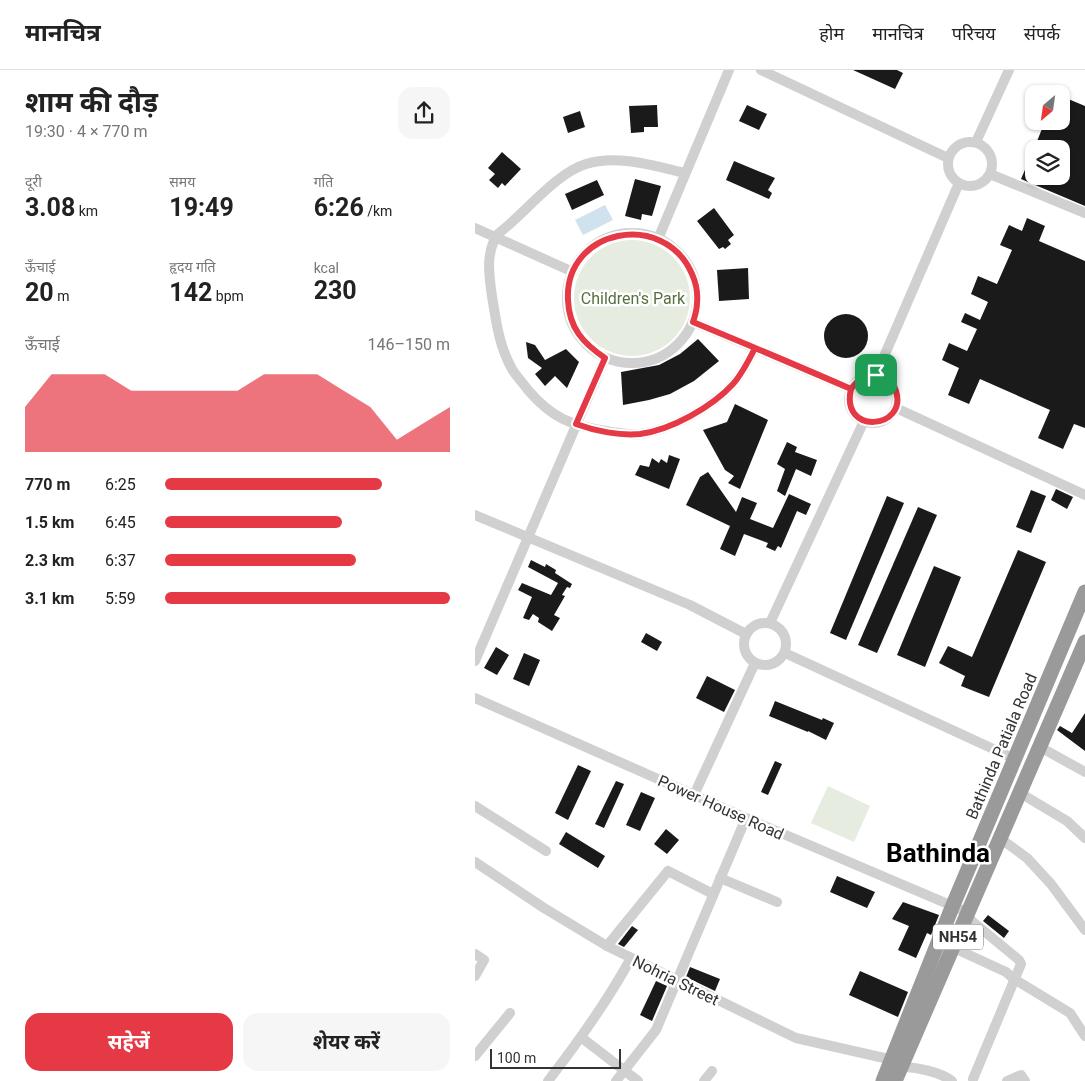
<!DOCTYPE html>
<html lang="hi">
<meta charset="utf-8">
<style>
body{margin:0;font-family:Roboto,"Noto Sans Devanagari",sans-serif;background:#f6f6f6;color:#222;height:100vh;display:flex;flex-direction:column;font-size:19px;white-space:nowrap}
*{box-sizing:border-box;margin:0}
p{font-size:16px;color:#767676}
.icon{flex:none;width:28px;height:28px;fill:none;stroke:currentColor;stroke-width:2;stroke-linecap:round;stroke-linejoin:round}
.map{position:relative;flex:1;overflow:hidden}
.panel{display:flex;flex-direction:column;background:#fff;width:475px}
.panel>*{flex:none}
.needle{width:32px;rotate:209deg}
.buttons{position:absolute;left:550px;top:15px;display:grid;gap:10px}
.buttons a{display:grid;place-items:center;width:45px;height:45px;border-radius:10px;background:#fff;box-shadow:0 1px 4px #0004;font-size:25px}
.scale{position:absolute;left:15px;bottom:12px;width:131px;box-sizing:border-box;padding-left:5px;border:2px solid #333;border-top:0;font-size:14px;line-height:18px;white-space:nowrap;color:#333;-webkit-text-stroke:4px #fff;paint-order:stroke}
.pin{position:absolute;display:grid;place-items:center;width:42px;height:42px;color:#fff;margin:-21px;border-radius:10px;box-shadow:0 2px 8px #0006}
.round{display:grid;place-items:center;flex:none;width:52px;height:52px;border-radius:15px;background:#f6f6f6}
.overview{display:flex;align-items:center;justify-content:space-between;height:85px;padding:0 25px}
h1{font-size:28px;font-weight:700;line-height:38px}
.stats{display:grid;grid-template-columns:repeat(3,1fr);gap:8px;height:85px;padding:5px 25px}
.stats div{display:grid;align-content:center}
.stats b{font-size:25px;font-weight:700}
.stats small{font-size:14px;font-weight:400}
.stats p{font-size:14px}
.chart{height:140px;padding:10px 25px}
.chart p{display:flex;justify-content:space-between}
.chart svg{width:100%;height:90px;margin-top:5px;fill:#e63946;opacity:.7}
.action{display:flex;gap:10px;margin-top:auto;padding:10px 25px}
.action a{flex:1;height:58px;border-radius:15px;background:#e63946;color:#fff;font-size:20px;font-weight:700;line-height:58px;text-align:center}
.action a+a{background:#f6f6f6;color:#222}
ul{padding:0 25px;list-style:none;font-size:16px}
li{display:grid;grid-template-columns:80px 60px 1fr;align-items:center;height:38px}
li i{height:12px;border-radius:6px;background:#e63946}
header{display:flex;align-items:center;gap:30px;box-sizing:border-box;height:70px;padding:0 25px;background:#fff;border-bottom:1px solid #e0e0e0}
header strong{font-size:24px}
nav{display:flex;gap:28px;margin-inline-start:auto;font-size:18px}
main{display:flex;flex:1;min-height:0}
.map>svg:first-child{display:block}
.green{fill:#e6ecdf}
.water{fill:#cfe2ee}
.building{fill:#1a1a1a}
.lines{fill:none;stroke-linecap:round;stroke-linejoin:round}
.minor{stroke:#d0d0d0;stroke-width:10}
.highway{stroke:#9a9a9a;stroke-width:15}
.route-casing{stroke:#fff;stroke-width:10}
.route{stroke:#e63946;stroke-width:6}
.labels{text-anchor:middle;stroke-width:5;stroke-linejoin:round;paint-order:stroke}
.shield{fill:#fff;stroke:#707070;stroke-width:1}
.shield-label{font-size:15px;font-weight:bold;fill:#333}
.park-label{font-size:16px;fill:#56703f;stroke:#fff}
.street-label{font-size:16px;fill:#333;stroke:#fff}
.town-label{font-size:26px;font-weight:bold;fill:#000;stroke:#fff}
</style>
<header>
<strong>मानचित्र</strong>
<nav><a>होम</a><a>मानचित्र</a><a>परिचय</a><a>संपर्क</a></nav>
</header>
<main>
<section class="panel">
<div class="overview"><div><h1>शाम की दौड़</h1><p>19:30 · 4 × 770 m</p></div><a class="round"><svg class="icon" aria-label="share" viewBox="0 0 24 24"><path d="M12 15V3M7 8l5-5 5 5M5 13v7h14v-7"/></svg></a></div>
<div class="stats">
<div><p>दूरी</p><b>3.08<small> km</small></b></div>
<div><p>समय</p><b>19:49</b></div>
<div><p>गति</p><b>6:26<small> /km</small></b></div>
</div>
<div class="stats">
<div><p>ऊँचाई</p><b>20<small> m</small></b></div>
<div><p>हृदय गति</p><b>142<small> bpm</small></b></div>
<div><p>kcal</p><b>230</b></div>
</div>
<div class="chart"><p><span>ऊँचाई</span>146–150 m</p>
<svg viewBox="0 0 160 44" preserveAspectRatio="none"><path d="M0 44V22L10 6L20 6L30 6L40 14L50 14L60 14L70 14L80 14L90 6L100 6L110 6L120 14L130 22L140 38L150 30L160 22V44z"/></svg>
</div>
<ul>
<li><b>770 m</b>6:25<i style="width:76%"></i></li>
<li><b>1.5 km</b>6:45<i style="width:62%"></i></li>
<li><b>2.3 km</b>6:37<i style="width:67%"></i></li>
<li><b>3.1 km</b>5:59<i style="width:100%"></i></li>
</ul>
<div class="action"><a>सहेजें</a><a>शेयर करें</a></div>
</section>
<div class="map">
<svg width="610" height="1011" viewBox="0 0 610 1011">
<rect width="100%" height="100%" fill="#fff"/>
<g class="green">
<circle cx="157" cy="228" r="58"/>
<path d="M353,716L395,736L379,772L336,753Z"/>
</g>
<path class="water" d="M130,135L138,150L108,165L100,150Z"/>
<g class="building">
<path d="M378,0H422L428,3L420,19Z"/>
<path d="M586,26L610,36V136L546,109L559,79V106H586V79H559L570,51H586Z"/>
<path d="M182,35L183,57H169V62L156,63L154,36Z"/>
<path d="M272,35L292,44L284,60L264,51Z"/>
<path d="M105,41L110,57L93,63L88,47Z"/>
<path d="M27,82L46,99L30,116L27,113L23,118L14,110L20,104L13,98Z"/>
<path d="M259,91L300,108L293,120L297,123L294,129L251,110Z"/>
<path d="M160,109L186,116L177,146L167,144L166,150L150,146Z"/>
<path d="M122,110L129,125L97,140L90,124Z"/>
<path d="M239,138L259,165L253,170L256,174L250,179L248,177L244,179L222,151Z"/>
<path d="M552,148L570,156L564,171L610,191V358L599,354L588,379L563,368L575,340L505,309L494,334L473,325L484,298L467,290L474,273L492,281L502,259L486,252L490,243L505,250L513,232L496,224L503,206L522,214L537,180L525,175L534,155L547,161Z"/>
<path d="M273,198L274,229L244,231L242,200Z"/>
<circle cx="371" cy="266" r="22"/>
<path d="M223,269L244,291L219,311L195,324L174,330L148,335L146,302L184,295L205,284Z"/>
<path d="M51,272L60,275L70,290L91,279L104,292L92,318L80,306L70,316L60,304L67,298L53,288Z"/>
<path d="M260,334L293,350L265,419L253,413L259,406L250,400L228,360L252,352Z"/>
<path d="M312,372L322,377L320,382L342,390L336,406L321,399L310,426L302,421L310,399L302,394Z"/>
<path d="M194,385L205,389L194,419L160,405L165,395L174,397L177,388L184,393L186,389L192,393Z"/>
<path d="M233,402L261,442L267,427L282,433L275,449L298,458L314,424L336,434L331,445L322,441L306,478L303,476L300,481L291,477L293,473L269,464L260,486L245,479L255,456L211,435L225,407Z"/>
<path d="M581,419L598,427L592,439L576,430Z"/>
<path d="M556,420L571,426L556,463L541,457Z"/>
<path d="M412,426L429,433L371,570L355,563Z"/>
<path d="M443,437L462,445L402,583L383,575Z"/>
<path d="M543,480L571,492L514,627L486,616L490,606L464,593L473,576L497,587Z"/>
<path d="M56,490L70,497L71,494L81,500L80,503L97,514L95,518L92,517L87,525L90,526L79,545L85,548L77,561L63,552L64,548L58,544L54,550L48,548L57,527L43,520L47,513L76,525L83,513L53,497Z"/>
<path d="M459,496L486,507L450,597L422,585Z"/>
<path d="M171,563L187,572L182,581L166,572Z"/>
<path d="M21,577L34,585L22,605L9,598Z"/>
<path d="M49,583L65,590L54,616L38,609Z"/>
<path d="M232,606L260,620L249,642L221,628Z"/>
<path d="M300,631L347,650L348,648L359,653L351,670L333,661V662L294,646Z"/>
<path d="M610,643V681L582,660L585,656L597,663Z"/>
<path d="M300,691L307,694L293,725L286,722Z"/>
<path d="M103,695L116,701L93,750L80,743Z"/>
<path d="M141,711L149,714L129,758L120,754Z"/>
<path d="M166,722L180,728L165,761L151,755Z"/>
<path d="M191,759L204,770L192,784L179,774Z"/>
<path d="M91,762L130,786L123,798L84,774Z"/>
<path d="M362,806L400,822L392,838L355,822Z"/>
<path d="M428,832L464,845L456,865L452,863L441,888L423,880L434,856L417,849Z"/>
<path d="M513,845L534,861L529,868L508,851Z"/>
<path d="M157,856L163,860L149,877L143,874Z"/>
<path d="M215,897L245,909L240,921L211,907Z"/>
<path d="M385,901L433,922L423,947L374,925Z"/>
<path d="M181,911L192,916L177,951L165,945Z"/>
</g>
<g class="lines">
<g class="minor">
<path d="M286,0L473,88"/>
<circle cx="495" cy="94" r="22"/>
<path d="M501,72L534,0"/>
<path d="M210,103C180,96 142,84 111,94C81,103 50,143 24,163C10,180 14,206 17,226C21,251 24,276 37,299C41,306 48,313 53,320C77,348 95,355 131,361C142,363 154,365 165,364C196,360 237,337 258,314C267,304 274,290 280,278"/>
<path d="M515,104L610,143"/>
<path d="M0,158L98,202"/>
<circle cx="157" cy="228" r="65"/>
<path d="M183,169L254,0"/>
<path d="M218,252L376,319"/>
<path d="M401,305L484,113"/>
<circle cx="398" cy="329" r="24"/>
<path d="M421,338L610,425"/>
<path d="M0,445L215,535L271,564"/>
<circle cx="290" cy="574" r="21"/>
<path d="M295,553L389,351"/>
<path d="M310,583L540,689"/>
<path d="M0,591L130,288"/>
<path d="M0,628L271,748L494,843"/>
<path d="M565,677L610,702"/>
<path d="M545,723L592,751L610,768"/>
<path d="M219,725L280,593"/>
<path d="M0,736L71,781"/>
<path d="M526,769L552,788L576,814L610,860"/>
<path d="M0,792L69,838L132,876L321,968L418,990"/>
<path d="M245,808L302,832"/>
<path d="M492,847L544,890L546,894L498,1009"/>
<path d="M132,876L193,801L238,824"/>
<path d="M479,878L531,902L539,909L595,943L610,966"/>
<path d="M0,884L9,890L0,906"/>
<path d="M107,968L163,1011"/>
<path d="M0,986L35,943"/>
<path d="M426,997C442,997 465,1002 477,1011"/>
<path d="M73,1011C104,971 132,932 156,888"/>
<path d="M141,1011L181,960L271,748"/>
<path d="M229,1011L237,1001"/>
<path d="M532,1011L546,1005L550,1011"/>
</g>
<g class="highway">
<path d="M408,1011L478,835L610,522"/>
<path d="M420,1011L610,572"/>
</g>
</g>
<g class="lines">
<g class="route-casing">
<path id="route" d="M401,305C390,305 383,309 376,319C324,296 271,274 218,252C220,246 222,240 222,233C223,223 221,213 217,204C189,139 89,159 93,230C94,258 108,273 130,288L101,354C120,361 145,366 165,364C196,360 237,337 258,314C267,304 274,290 280,278L376,319C365,366 433,359 421,321C418,311 410,307 401,305"/>
</g>
<use href="#route" class="route"/>
</g>
<g class="labels">
<rect class="shield" x="458" y="854.5" width="50" height="25" rx="4"/>
<g class="shield-label">
<text x="483" y="872">NH54</text>
</g>
<g class="park-label">
<text x="158" y="234">Children's Park</text>
</g>
<g class="street-label">
<text transform="translate(526 676) rotate(-67)" y="6">Bathinda Patiala Road</text>
<text transform="translate(246 737) rotate(24)" y="6">Power House Road</text>
<text transform="translate(201 910) rotate(26)" y="6">Nohria Street</text>
</g>
<g class="town-label">
<text x="463" y="792">Bathinda</text>
</g>
</g>
</svg>
<div class="buttons">
<a><svg class="needle" viewBox="-14 -14 28 28"><path d="M0-13l5 13h-10z" fill="#e53935"/><path d="M0 13l5-13h-10z" fill="#767676"/></svg></a>
<a><svg class="icon" aria-label="layers" viewBox="0 0 24 24"><path d="M12 4l9 5-9 5-9-5zM3 14l9 5 9-5"/></svg></a>
</div>
<div class="scale">100 m</div>
<div class="pin" style="left:401px;top:305px;background:#1e9e55"><svg class="icon" aria-label="arrive" viewBox="0 0 24 24"><path d="M6 21V4h12l-3 4 3 4H6"/></svg></div>
</div>
</main>
